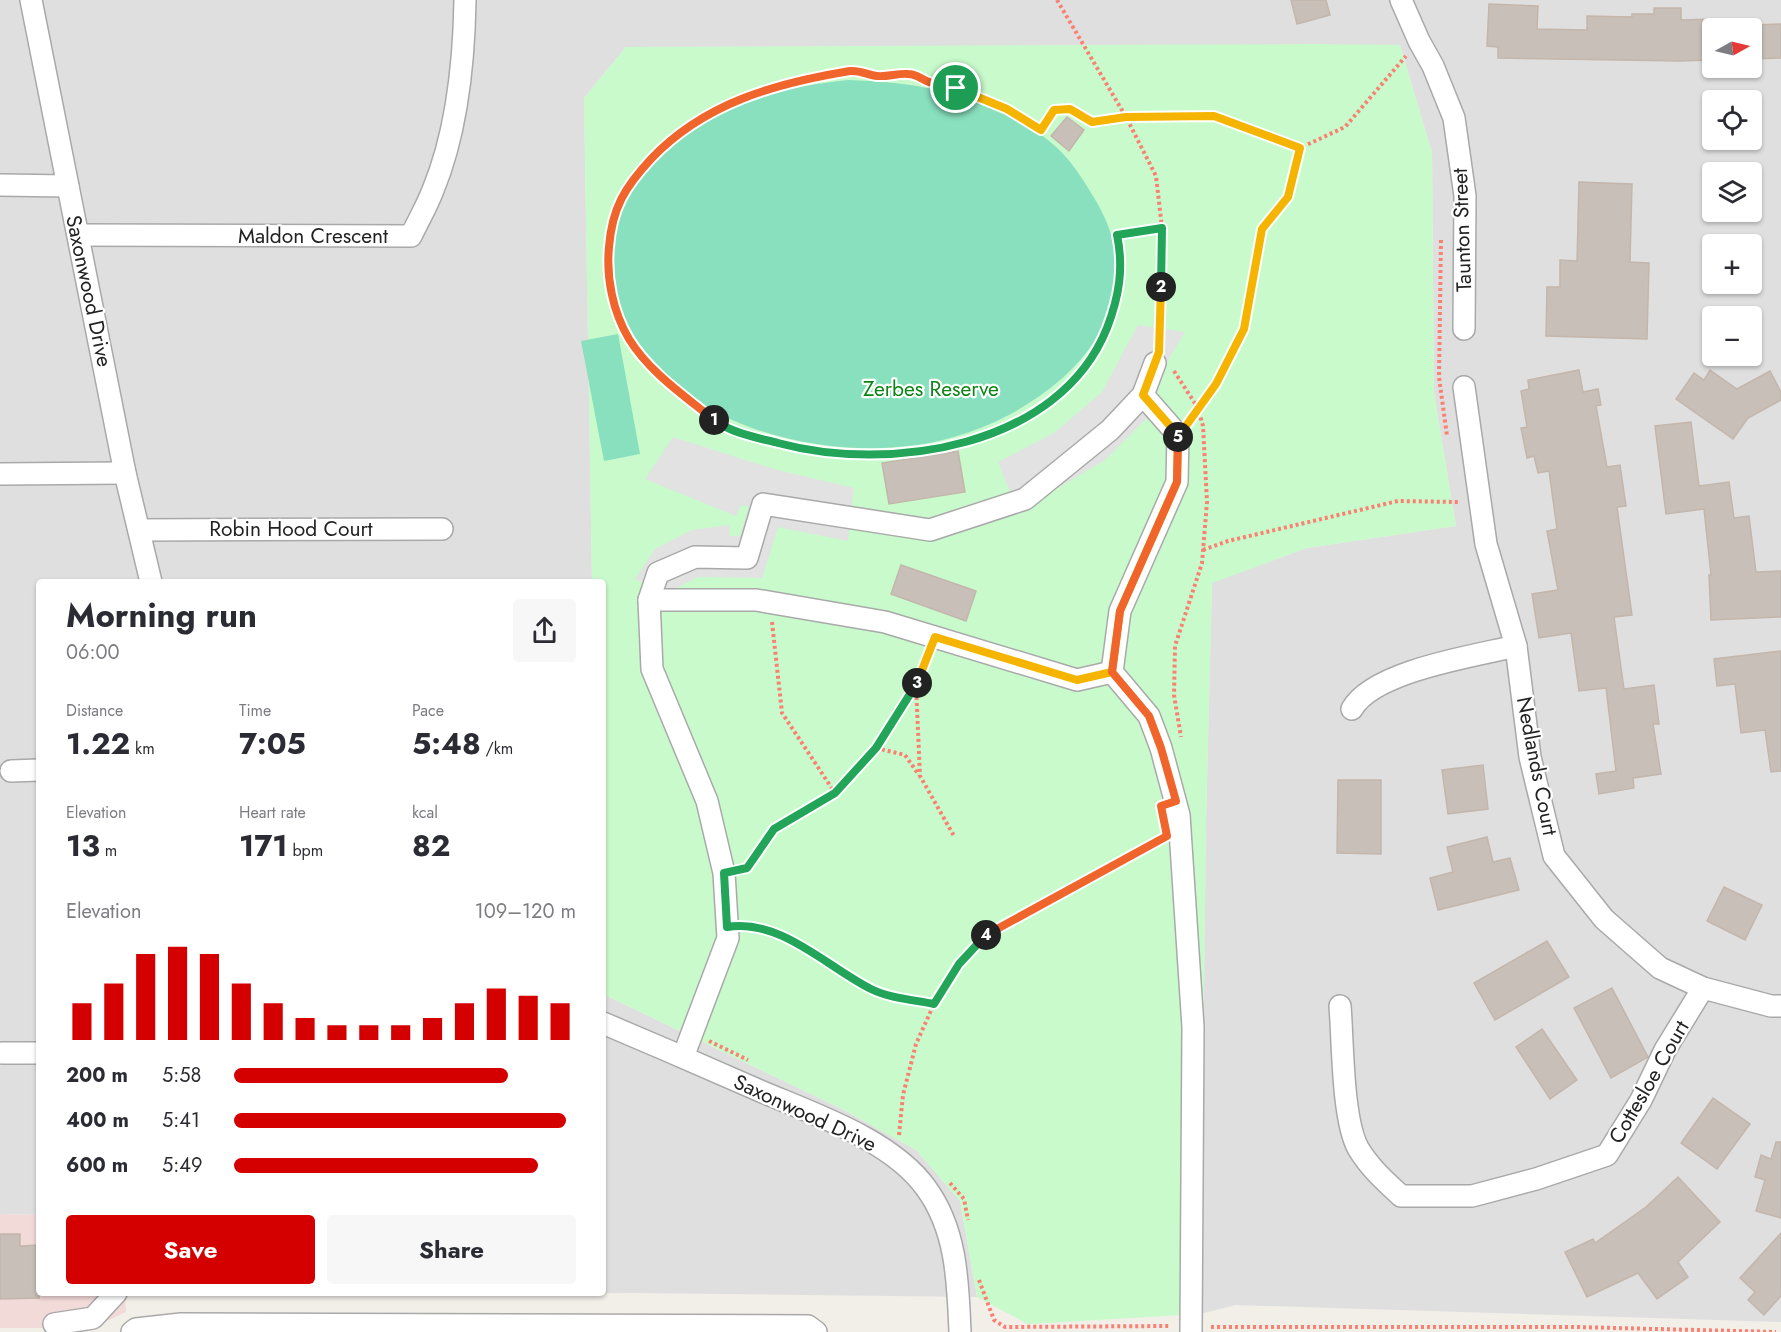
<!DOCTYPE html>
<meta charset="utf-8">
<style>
body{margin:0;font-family:Jost,sans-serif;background:#f7f7f7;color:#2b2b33;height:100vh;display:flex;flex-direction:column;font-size:22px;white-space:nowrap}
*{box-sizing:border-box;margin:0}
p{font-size:20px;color:#7c7c81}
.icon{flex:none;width:33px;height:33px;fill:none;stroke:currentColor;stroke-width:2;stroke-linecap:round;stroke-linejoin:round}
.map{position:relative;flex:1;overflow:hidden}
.details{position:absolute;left:36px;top:579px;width:570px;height:717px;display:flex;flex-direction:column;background:#fff;border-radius:6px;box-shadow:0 2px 4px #0004}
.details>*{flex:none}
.needle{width:39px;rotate:82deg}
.buttons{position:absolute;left:1702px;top:18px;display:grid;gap:12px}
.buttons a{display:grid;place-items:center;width:60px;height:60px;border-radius:6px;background:#fff;box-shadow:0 2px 4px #0004;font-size:30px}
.pin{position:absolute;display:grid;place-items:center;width:51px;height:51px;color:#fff;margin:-26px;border:3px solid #fff;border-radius:50%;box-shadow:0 2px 6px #0007}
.km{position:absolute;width:30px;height:30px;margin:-15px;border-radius:50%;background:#222;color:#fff;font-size:16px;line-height:30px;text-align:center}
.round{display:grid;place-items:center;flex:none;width:63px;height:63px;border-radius:6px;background:#f7f7f7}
.head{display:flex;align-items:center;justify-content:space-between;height:102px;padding:0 30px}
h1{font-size:33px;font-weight:700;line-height:45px}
.metrics{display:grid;grid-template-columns:repeat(3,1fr);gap:9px;height:102px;padding:6px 30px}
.metrics div{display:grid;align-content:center}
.metrics b{font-size:30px;font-weight:700}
.metrics small{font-size:16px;font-weight:400}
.metrics p{font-size:16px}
.chart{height:168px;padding:12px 30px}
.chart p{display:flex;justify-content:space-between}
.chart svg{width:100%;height:108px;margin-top:6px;stroke:#d40000;stroke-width:6}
.action{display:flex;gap:12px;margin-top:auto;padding:12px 30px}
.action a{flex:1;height:69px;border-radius:6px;background:#d40000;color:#fff;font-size:24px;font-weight:700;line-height:69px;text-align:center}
.action a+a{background:#f7f7f7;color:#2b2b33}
ul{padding:0 30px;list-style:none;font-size:20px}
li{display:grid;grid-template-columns:96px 72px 1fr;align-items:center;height:45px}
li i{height:15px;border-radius:8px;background:#d40000}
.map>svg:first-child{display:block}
.residential{fill:#e0dfdf;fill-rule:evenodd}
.commercial{fill:#f2dad9}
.park{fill:#c8facc}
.pitch{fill:#88e0be}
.parking{fill:#e2e2e2}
.building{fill:#c7bfb8;stroke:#c4b6ab;stroke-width:1.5}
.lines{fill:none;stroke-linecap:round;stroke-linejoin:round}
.minor-casing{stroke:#a9a9a9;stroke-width:24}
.path{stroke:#fa8072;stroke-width:4;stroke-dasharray:3 3;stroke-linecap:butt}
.minor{stroke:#fff;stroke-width:21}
.split-1-casing{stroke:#fff;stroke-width:12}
.split-2-casing{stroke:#fff;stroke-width:12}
.split-3-casing{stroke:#fff;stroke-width:12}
.split-4-casing{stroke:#fff;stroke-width:12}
.split-5-casing{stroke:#fff;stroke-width:12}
.split-6-casing{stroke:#fff;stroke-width:12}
.split-1{stroke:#f0652b;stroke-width:8}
.split-2{stroke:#22a559;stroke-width:8}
.split-3{stroke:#f5b400;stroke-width:8}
.split-4{stroke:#22a559;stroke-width:8}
.split-5{stroke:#f0652b;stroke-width:8}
.split-6{stroke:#f5b400;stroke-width:8}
.labels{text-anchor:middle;stroke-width:4.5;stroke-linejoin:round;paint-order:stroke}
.street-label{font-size:21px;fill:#222;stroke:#fff}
.park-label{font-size:21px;fill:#0c8416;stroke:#fff}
</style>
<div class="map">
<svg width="1781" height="1332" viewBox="0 0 1781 1332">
<rect width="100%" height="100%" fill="#f2efe9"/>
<g class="residential">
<path d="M0,0H1781V1322L1235,1305L1200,1314L1206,821L1212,582L1307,548L1456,526L1434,394L1432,153L1400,45L626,47L584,98L592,582H39V1215L0,1214ZM1713,28H1752V68H1713ZM1713,100H1752V140H1713ZM1713,172H1752V212H1713ZM1713,244H1752V284H1713ZM1713,316H1752V356H1713Z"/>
<path d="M603,994L846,1111L916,1150L960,1201L977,1297L634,1293L125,1296V1293H603Z"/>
</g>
<path class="commercial" d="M0,1214L39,1215V1293H125L126,1312L92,1328H0Z"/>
<path class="park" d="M1314,44L1400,45L1432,153L1434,394L1456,526L1307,548L1212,583L1206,821L1200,1314L1028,1324L977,1297L960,1201L916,1150L846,1111L603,994V582H592L584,98L626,47Z"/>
<g class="pitch">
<path d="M848,80C921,82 999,96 1055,146C1071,160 1082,178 1093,196C1173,323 1034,428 917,445C807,461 645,417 616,294C594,201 671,124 753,98C784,88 816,84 848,80Z"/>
<path d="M618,334L640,454L604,461L581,341Z"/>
</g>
<g class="parking">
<path d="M1138,325L1185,332L1139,408L1148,417L1105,460L1018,512L998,462L1054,433L1102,392Z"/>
<path d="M673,437L777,470L854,488L848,541L778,527L762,578L698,577L665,594L635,579L655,549L692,530L729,525L730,536H740L749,507L741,505L736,516L645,479Z"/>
</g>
<g class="building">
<path d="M1291,0H1326L1330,15L1297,24Z"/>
<path d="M1489,4L1538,6L1537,29L1587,30V16L1632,17V14H1654V8H1681V20L1713,19V60L1680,61L1498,58V47L1487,46Z"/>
<path d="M1781,24V58L1752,59V25Z"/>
<path d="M1067,117L1084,130L1069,151L1051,136Z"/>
<path d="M1579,182L1632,184L1630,262L1649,263L1647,339L1546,336L1547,287H1560V260L1577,261Z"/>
<path d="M1579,370L1583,392L1598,389L1601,405L1596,406L1607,467L1620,465L1626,506L1617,507L1632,615L1614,617L1624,689L1654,685L1659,724H1653L1661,774L1633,778L1634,788L1599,794L1596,774L1616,771L1606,688L1579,691L1571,633L1539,638L1532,594L1558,590L1547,531L1557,529L1549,471L1538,473L1534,456L1527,458L1521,428L1527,427L1521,391L1529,389L1528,380Z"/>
<path d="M1710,370L1737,389L1770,371L1781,392V400L1748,418L1733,439L1676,399L1694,373L1704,380Z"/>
<path d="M1691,422L1699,486L1729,482L1734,518L1749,516L1756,572L1781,571V617L1711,620L1709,575H1711L1704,509L1666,514L1655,426Z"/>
<path d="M958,451L965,492L889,504L882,463Z"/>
<path d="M901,565L976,591L966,621L891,594Z"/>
<path d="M1781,651V771L1771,772L1765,730L1741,733L1735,684L1717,686L1714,659Z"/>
<path d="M1483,765L1488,809L1448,814L1442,770Z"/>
<path d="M1338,780H1381V854L1337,853Z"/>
<path d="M1487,837L1493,862L1510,858L1519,890L1438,910L1430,878L1453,872L1447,847Z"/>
<path d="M1724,887L1762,905L1745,940L1707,921Z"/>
<path d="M1547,941L1569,977L1495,1020L1474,983Z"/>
<path d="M1612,988L1648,1057L1611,1078L1574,1008Z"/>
<path d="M1542,1029L1577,1080L1550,1099L1516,1047Z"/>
<path d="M1713,1098L1750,1124L1717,1169L1681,1143Z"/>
<path d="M1776,1142H1781V1218L1756,1211L1765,1180L1755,1177L1761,1155L1771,1159Z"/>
<path d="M1678,1177L1720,1222L1678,1262L1688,1277L1657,1299L1638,1273L1587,1297L1565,1252L1593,1239L1595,1243L1646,1207Z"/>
<path d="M1781,1233V1296L1764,1315L1748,1300L1755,1292L1740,1278Z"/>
<path d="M0,1234H20V1246L39,1245V1298L0,1299Z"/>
</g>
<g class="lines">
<g class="minor-casing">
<g id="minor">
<path d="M31,0L125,473L151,582"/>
<path d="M1401,0L1419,41L1433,66L1454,118L1465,196L1464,329"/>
<path d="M0,185L68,186"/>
<path d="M78,235L411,236C418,221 427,206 433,190C457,132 464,63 465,0"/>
<path d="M1464,387L1486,544L1516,646L1530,757L1554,856L1604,919L1660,968L1703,988L1771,1006H1781"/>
<path d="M1143,395L1178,435L1177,482L1120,611L1112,672L1149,716L1161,748L1179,815L1193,1027L1191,1332"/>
<path d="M0,474L125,473"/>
<path d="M139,530L442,529"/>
<path d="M649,600H756L885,622L1077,680L1112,672"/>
<path d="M1352,709C1373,671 1474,656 1516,646"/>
<path d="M11,771L39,770"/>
<path d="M1340,1006C1343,1041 1342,1118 1358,1148C1369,1167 1385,1181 1401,1196H1472L1536,1179L1607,1155L1641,1100L1665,1050L1703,988"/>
<path d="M603,1023C655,1045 706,1067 758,1090C811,1113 891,1139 926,1188C957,1230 958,1283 960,1332"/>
<path d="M2,1053H39"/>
<path d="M683,1057L728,938L724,873L707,801L652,669L649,600L658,573L695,557L747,558L763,504L930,530L1025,499L1110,430L1143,395L1155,363"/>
<path d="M54,1324L93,1318L116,1293"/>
<path d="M132,1332L136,1329L181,1324L808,1326L816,1332"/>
</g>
</g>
<g class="path">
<path d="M1057,0L1126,117L1156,176L1162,228L1159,345"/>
<path d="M1162,228L1117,235C1124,269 1119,298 1107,329C1051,466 836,481 720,424C705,417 692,402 679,392C625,349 600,291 612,222C616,199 632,179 648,162C706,100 769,87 849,72C864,69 878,77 893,76C900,76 905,73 912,74C919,75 923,80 929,82C937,85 946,86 955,88C986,97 1014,113 1041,130L1054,110L1070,109L1092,122L1126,117L1214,116L1300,148"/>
<path d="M1441,240L1439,377L1447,436"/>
<path d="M1174,371L1198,408L1203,426L1207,502L1202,563L1175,646L1174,695L1181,737"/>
<path d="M1191,418L1216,384L1244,329L1262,229L1288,197L1300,148L1345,127L1406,56"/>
<path d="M1203,550L1228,541L1398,501L1459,502"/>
<path d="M772,622L782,713L835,793"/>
<path d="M916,685L920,776L954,836"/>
<path d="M876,748L905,755L919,775"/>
<path d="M742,869L747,868L774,829L835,793L876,748L916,684L928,656"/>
<path d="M749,926L775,932L874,991L934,1004"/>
<path d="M709,1041L748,1060"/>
<path d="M899,1135L903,1095L916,1044L934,1004L959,964L986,934L1159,840"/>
<path d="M950,1183L964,1199L968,1220"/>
<path d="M979,1280L994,1320L1005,1327L1170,1326"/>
<path d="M1211,1327H1577L1776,1332"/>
</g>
<use href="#minor" class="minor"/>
</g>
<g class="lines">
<g class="split-1-casing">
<path id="split-1" d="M714,420C685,396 650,373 629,339C613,312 606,278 609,247C612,208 625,187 651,159C704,103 776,83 850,71C860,70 868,75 877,76C888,77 898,73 908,74C917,74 921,79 929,82C937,85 947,86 956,88"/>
</g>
<g class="split-2-casing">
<path id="split-2" d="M714,420C731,433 759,438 778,443C889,473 1059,448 1107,328C1119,297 1124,268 1117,235L1162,228L1161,287"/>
</g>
<g class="split-3-casing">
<path id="split-3" d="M917,683L935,637L1077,680L1112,672L1120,611L1177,482L1178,435L1143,395L1159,352L1161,287"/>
</g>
<g class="split-4-casing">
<path id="split-4" d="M917,683L876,748L835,793L774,829L747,868L724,873L727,927C780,918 827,967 871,989C889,998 914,1000 934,1004L959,964L986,935"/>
</g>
<g class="split-5-casing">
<path id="split-5" d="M986,935L1167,836L1161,806L1176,801L1161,748L1149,716L1112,672L1120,611L1177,482L1178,437"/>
</g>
<g class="split-6-casing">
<path id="split-6" d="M956,88L1007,109L1041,130L1054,110L1070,109L1092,122L1126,117L1214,116L1300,148L1288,197L1262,229L1244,329L1216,384L1178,437"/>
</g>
<use href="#split-1" class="split-1"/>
<use href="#split-2" class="split-2"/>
<use href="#split-3" class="split-3"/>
<use href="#split-4" class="split-4"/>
<use href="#split-5" class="split-5"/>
<use href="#split-6" class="split-6"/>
</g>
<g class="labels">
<g class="street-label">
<text transform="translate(1462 230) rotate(-92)" y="7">Taunton Street</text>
<text x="313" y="243">Maldon Crescent</text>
<text transform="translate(89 291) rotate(78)" y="7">Saxonwood Drive</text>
<text x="291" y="536">Robin Hood Court</text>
<text transform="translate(1537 766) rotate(79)" y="7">Nedlands Court</text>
<text transform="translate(1649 1082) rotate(-60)" y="7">Cottesloe Court</text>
<text transform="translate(805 1113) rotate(25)" y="7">Saxonwood Drive</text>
</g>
<g class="park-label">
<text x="931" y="396">Zerbes Reserve</text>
</g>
</g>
</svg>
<div class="buttons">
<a><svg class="needle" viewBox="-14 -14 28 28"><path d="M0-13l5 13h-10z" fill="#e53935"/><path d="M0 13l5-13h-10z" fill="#7c7c81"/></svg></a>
<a><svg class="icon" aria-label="locate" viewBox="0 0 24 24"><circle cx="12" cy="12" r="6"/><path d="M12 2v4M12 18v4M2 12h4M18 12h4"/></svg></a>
<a><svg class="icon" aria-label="layers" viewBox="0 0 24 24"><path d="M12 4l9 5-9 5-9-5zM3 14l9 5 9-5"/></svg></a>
<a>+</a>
<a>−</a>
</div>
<div class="pin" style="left:956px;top:88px;background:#1e9e55"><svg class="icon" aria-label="arrive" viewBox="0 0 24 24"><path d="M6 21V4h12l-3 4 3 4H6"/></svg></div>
<b class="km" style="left:714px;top:420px">1</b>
<b class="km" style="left:1161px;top:287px">2</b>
<b class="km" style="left:917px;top:683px">3</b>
<b class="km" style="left:986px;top:935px">4</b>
<b class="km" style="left:1178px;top:437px">5</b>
<section class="details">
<div class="head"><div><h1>Morning run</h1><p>06:00</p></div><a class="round"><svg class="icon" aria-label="share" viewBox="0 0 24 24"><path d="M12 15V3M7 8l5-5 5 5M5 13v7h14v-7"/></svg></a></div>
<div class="metrics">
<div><p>Distance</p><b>1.22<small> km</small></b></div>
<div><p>Time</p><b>7:05</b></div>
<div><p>Pace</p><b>5:48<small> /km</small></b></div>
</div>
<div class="metrics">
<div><p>Elevation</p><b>13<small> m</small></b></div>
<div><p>Heart rate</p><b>171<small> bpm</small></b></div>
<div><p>kcal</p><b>82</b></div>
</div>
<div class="chart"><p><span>Elevation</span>109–120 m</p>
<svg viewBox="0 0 160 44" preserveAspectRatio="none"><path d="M5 44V29M15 44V21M25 44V9M35 44V6M45 44V9M55 44V21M65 44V29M75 44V35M85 44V38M95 44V38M105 44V38M115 44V35M125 44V29M135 44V23M145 44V26M155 44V29"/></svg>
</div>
<ul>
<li><b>200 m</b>5:58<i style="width:80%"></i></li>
<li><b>400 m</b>5:41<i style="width:97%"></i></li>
<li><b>600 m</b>5:49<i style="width:89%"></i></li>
</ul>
<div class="action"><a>Save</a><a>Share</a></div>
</section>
</div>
